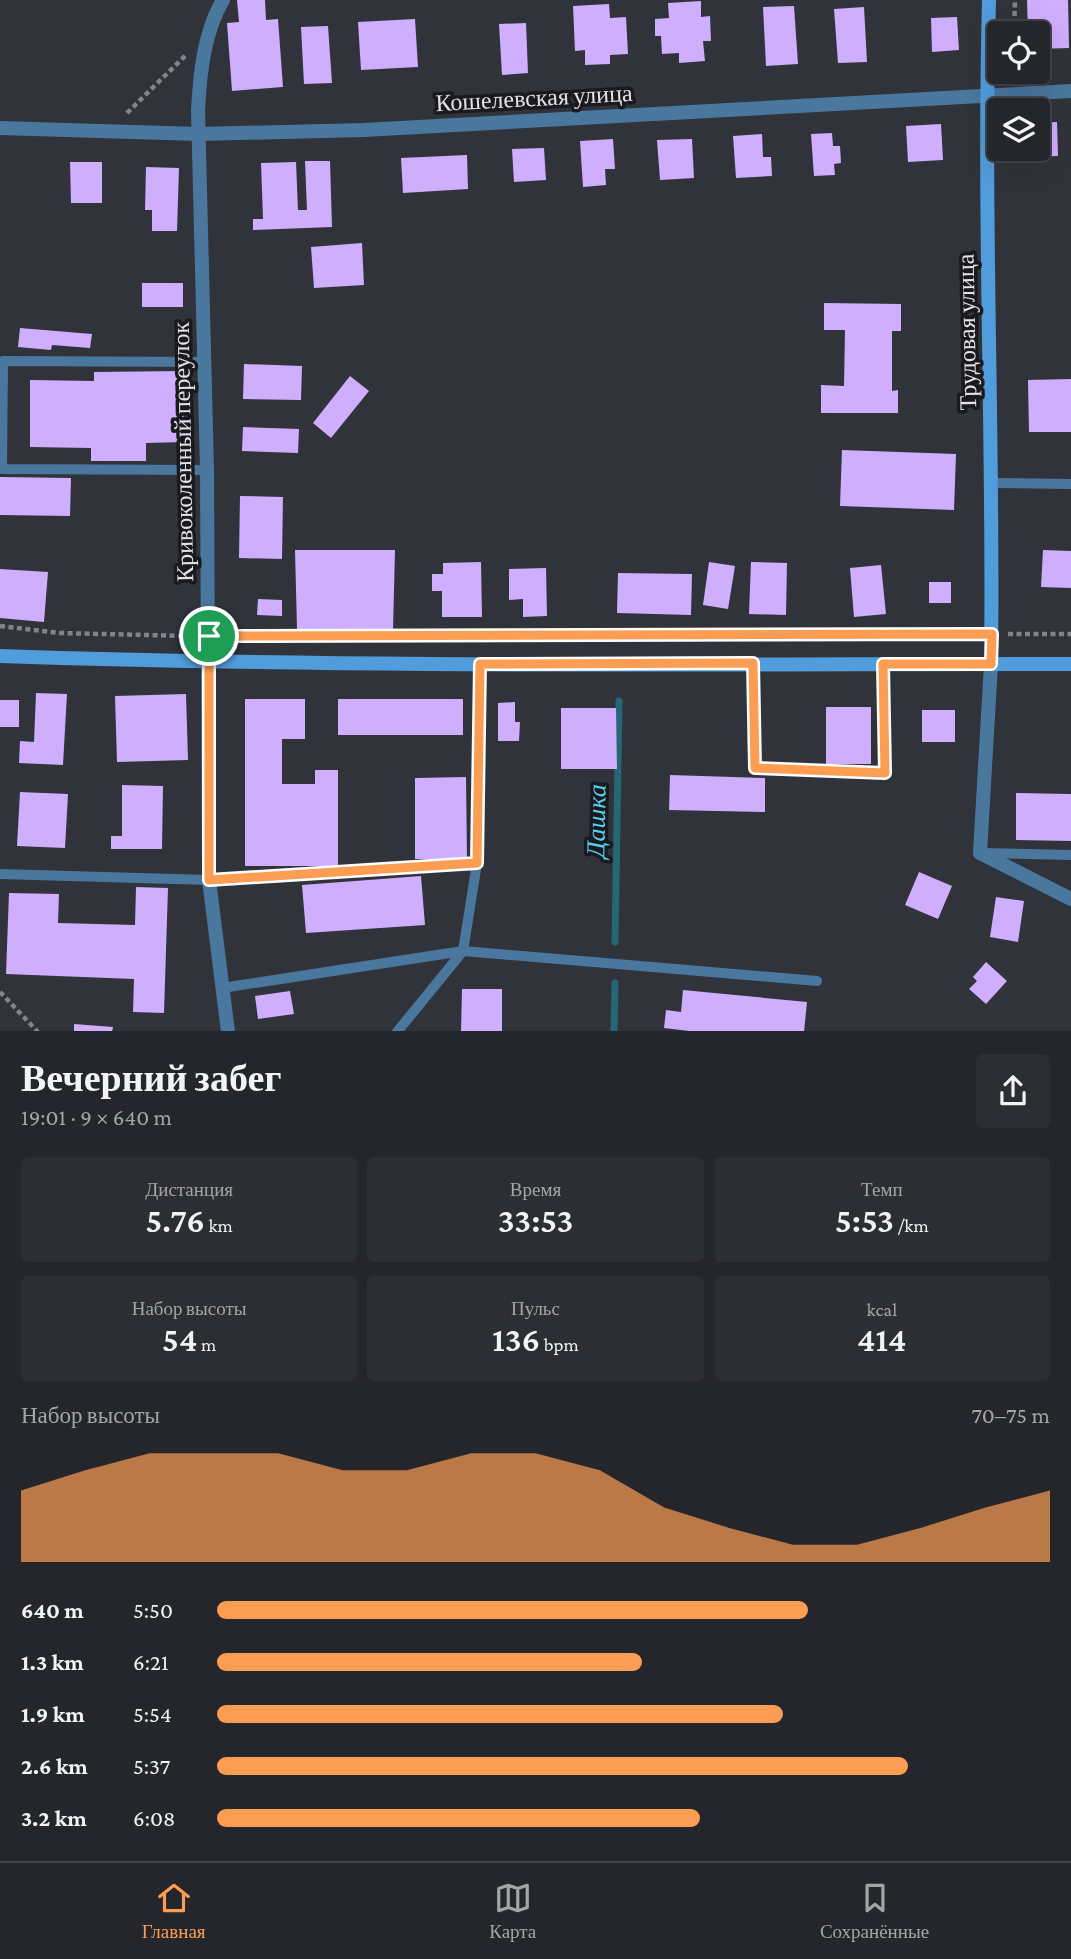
<!DOCTYPE html>
<html lang="ru">
<meta charset="utf-8">
<style>
body{margin:0;font-family:"Crimson Pro",serif;background:#2d2e34;color:#f1f3f6;height:100vh;display:flex;flex-direction:column;font-size:26px;white-space:nowrap}
*{box-sizing:border-box;margin:0}
p{font-size:23px;color:#a3a5a9}
.icon{flex:none;width:38px;height:38px;fill:none;stroke:currentColor;stroke-width:2;stroke-linecap:round;stroke-linejoin:round}
.map{position:relative;height:1031px;overflow:hidden}
.sheet{display:flex;flex-direction:column;background:#25262c;flex:1}
.sheet>*{flex:none}
.tools{position:absolute;left:987px;top:21px;display:grid;gap:14px}
.tools a{display:grid;place-items:center;width:63px;height:63px;border-radius:7px;background:#25262c;box-shadow:0 7px 28px #0002,0 0 0 2px #424348;font-size:35px}
.pin{position:absolute;display:grid;place-items:center;width:60px;height:60px;color:#fff;margin:-30px;border:4px solid #fff;border-radius:50%;box-shadow:0 2px 7px #0007}
.round{display:grid;place-items:center;flex:none;width:74px;height:74px;border-radius:7px;background:#2d2e34}
.headline{display:flex;align-items:center;justify-content:space-between;height:119px;padding:0 21px}
h1{font-size:38px;font-weight:600;line-height:52px}
.figures{display:grid;grid-template-columns:repeat(3,1fr);gap:10px;height:119px;padding:7px 21px}
.figures div{display:grid;align-content:center;border-radius:7px;background:#2d2e34;text-align:center}
.figures b{font-size:35px;font-weight:600}
.figures small{font-size:19px;font-weight:400}
.figures p{font-size:19px}
.chart{height:196px;padding:14px 21px}
.chart p{display:flex;justify-content:space-between}
.chart svg{width:100%;height:126px;margin-top:7px;fill:#fc9d54;opacity:.7}
ul{padding:0 21px;list-style:none;font-size:23px}
li{display:grid;grid-template-columns:112px 84px 1fr;align-items:center;height:52px}
li i{height:18px;border-radius:9px;background:#fc9d54}
.dock{display:flex;justify-content:space-around;align-items:center;height:98px;border-top:2px solid #424348;background:#25262c;font-size:19px;color:#a3a5a9}
.dock a{display:grid;justify-items:center;gap:4px}
.dock .active{color:#fc9d54}
.map>svg:first-child{display:block}
.lines{fill:none;stroke-linecap:round;stroke-linejoin:round}
.stream{stroke:#256677;stroke-width:7}
.building{fill:#cfaefe}
.path{stroke:#83848b;stroke-width:4.5;stroke-dasharray:5 3.5;stroke-linecap:butt}
.lane{stroke:#4a779e;stroke-width:10}
.street{stroke:#4a779e;stroke-width:14}
.secondary{stroke:#519cdb;stroke-width:14}
.route-casing{stroke:#fff;stroke-width:14}
.route{stroke:#fc9d54;stroke-width:9}
.labels{text-anchor:middle;stroke-width:7;stroke-linejoin:round;paint-order:stroke}
.street-label{font-size:24px;fill:#e2e3e9;stroke:#1a1a1e}
.water-label{font-size:26px;font-style:italic;fill:#55d1f1;stroke:#1a1a1e}
</style>
<div class="map">
<svg width="1071" height="1032" viewBox="0 0 1071 1032">
<rect width="100%" height="100%" fill="#31333b"/>
<g class="lines">
<g class="stream">
<path d="M615,942L619,701"/>
<path d="M614,1032L615,983"/>
</g>
</g>
<g class="building">
<path d="M237,0H265L266,20L278,19L283,87L232,91L227,23L239,22Z"/>
<path d="M1027,0H1068L1069,48L1038,49V33H1028Z"/>
<path d="M701,1V17L710,16L711,41H703L705,61L679,63V53L662,54L661,36H655V19L669,18L668,3Z"/>
<path d="M609,4L610,18L626,17L628,54L610,55V64L585,65V50L575,51L573,6Z"/>
<path d="M794,6L798,64L766,66L763,7Z"/>
<path d="M864,7L867,62L838,63L834,9Z"/>
<path d="M957,17L959,50L932,52L931,18Z"/>
<path d="M415,19L418,67L361,70L358,22Z"/>
<path d="M526,23L528,73L502,75L499,24Z"/>
<path d="M328,26L332,83L304,84L301,27Z"/>
<path d="M1057,122L1058,156L1027,157L1026,149H1038V123Z"/>
<path d="M941,124L943,160L908,162L906,126Z"/>
<path d="M832,133L833,146H840L841,163L834,164L835,175L814,176L811,134Z"/>
<path d="M762,134L763,157H771L772,176L736,178L733,136Z"/>
<path d="M613,139L615,169H605L606,185L583,187L580,141Z"/>
<path d="M692,139L694,178L660,180L657,140Z"/>
<path d="M544,148L546,180L514,182L512,149Z"/>
<path d="M467,155L468,189L403,193L401,158Z"/>
<path d="M305,161H330L332,227L253,230V219H263L261,163L296,162L298,210H307Z"/>
<path d="M70,162H102V203H71Z"/>
<path d="M146,167L179,168L177,231H152V210H145Z"/>
<path d="M362,243L364,285L314,288L311,247Z"/>
<rect x="142" y="283" width="41" height="24"/>
<path d="M824,303L901,304V331H892V391L898,390V413H821V385L844,386L845,330H824Z"/>
<path d="M20,328L92,334L90,348L52,345L51,350L18,347Z"/>
<path d="M244,364L302,366L301,400L243,399Z"/>
<path d="M183,371L184,442L146,443V461H91V448L30,447V380L94,381V372Z"/>
<path d="M350,376L369,391L331,438L313,423Z"/>
<path d="M1071,379V432H1029L1028,380Z"/>
<path d="M243,427L299,429L298,453L242,451Z"/>
<path d="M842,450L956,454L954,510L840,506Z"/>
<path d="M0,477L71,478L70,516L0,515Z"/>
<path d="M240,496L283,497L282,559L239,558Z"/>
<path d="M295,550H395L393,630L297,629Z"/>
<path d="M1043,550L1071,551V588L1041,587Z"/>
<path d="M481,562L482,617H442V591H432V574H443V563Z"/>
<path d="M709,562L735,566L728,609L703,605Z"/>
<path d="M751,562L787,563L786,615L749,614Z"/>
<path d="M881,565L886,614L854,617L850,568Z"/>
<path d="M546,568L547,616L523,617V599L509,600V569Z"/>
<path d="M0,569L48,572L44,622L0,618Z"/>
<path d="M618,573L692,574L691,615L617,613Z"/>
<rect x="929" y="582" width="22" height="21"/>
<path d="M258,599L282,600V616L257,615Z"/>
<path d="M36,693L67,694L63,765L19,763L20,741L34,742Z"/>
<path d="M186,694L188,760L117,762L115,696Z"/>
<path d="M245,699H305V739H282V784H315V770H338V866H245Z"/>
<rect x="338" y="699" width="125" height="36"/>
<rect x="0" y="700" width="19" height="27"/>
<path d="M515,702V722H520L519,741H498V703Z"/>
<rect x="826" y="707" width="45" height="57"/>
<path d="M561,708H616L617,769H561Z"/>
<rect x="922" y="710" width="33" height="32"/>
<path d="M670,775L765,778V812L669,810Z"/>
<path d="M466,777L467,859H415V778Z"/>
<path d="M122,785L163,786L162,849H111V836H122Z"/>
<path d="M20,792L68,794L65,848L17,846Z"/>
<path d="M1016,793L1071,794V841L1016,840Z"/>
<path d="M919,872L952,886L938,919L905,905Z"/>
<path d="M421,876L425,925L306,933L302,885Z"/>
<path d="M136,887L168,888L164,1013L133,1012L134,979L6,974L9,893L59,894L58,923L135,925Z"/>
<path d="M996,897L1024,901L1018,942L990,937Z"/>
<path d="M986,962L1007,981L986,1004L969,989L977,981L973,977Z"/>
<path d="M462,989H502V1032H461Z"/>
<path d="M683,990L807,1002L804,1032H698L664,1028L666,1010L681,1012Z"/>
<path d="M290,991L294,1014L258,1019L255,996Z"/>
<path d="M74,1024L113,1027L112,1032H74Z"/>
</g>
<g class="lines">
<g class="path">
<path d="M1014,33L1015,0"/>
<path d="M127,113L186,55"/>
<path d="M0,626L59,633L191,636"/>
<path d="M1008,634H1071"/>
<path d="M224,636L975,634"/>
<path d="M754,682L755,754"/>
<path d="M224,879L331,873"/>
<path d="M0,992L38,1032"/>
</g>
<g class="lane">
<path d="M204,362L3,361L2,469L207,470"/>
<path d="M992,483L1071,484"/>
<path d="M755,768L885,773L883,664"/>
<path d="M983,853L1071,855"/>
<path d="M346,872L477,863L480,664"/>
<path d="M0,874L209,880"/>
<path d="M222,988L463,951L477,863"/>
<path d="M397,1032L463,951L817,981"/>
</g>
<g class="street">
<path d="M223,0C204,32 200,73 198,110L207,470L209,880L228,1032"/>
<path d="M0,128L199,134L364,130L1071,91"/>
<path d="M991,664L980,853L1071,899"/>
</g>
<g class="secondary">
<path d="M989,0C983,221 994,443 991,664"/>
<path d="M0,656C357,668 714,664 1071,664"/>
</g>
</g>
<g class="lines">
<g class="route-casing">
<path id="route" d="M992,634L991,664H883L885,773L755,768L753,663L480,664L477,863L209,880V636Z"/>
</g>
<use href="#route" class="route"/>
</g>
<g class="labels">
<g class="street-label">
<text transform="translate(534 98) rotate(-3)" y="8">Кошелевская улица</text>
<text transform="translate(967 332) rotate(-91)" y="8">Трудовая улица</text>
<text transform="translate(183 452) rotate(-91)" y="8">Кривоколенный переулок</text>
</g>
<g class="water-label">
<text transform="translate(596 821) rotate(-89)" y="9">Дашка</text>
</g>
</g>
</svg>
<div class="tools">
<a><svg class="icon" aria-label="locate" viewBox="0 0 24 24"><circle cx="12" cy="12" r="6"/><path d="M12 2v4M12 18v4M2 12h4M18 12h4"/></svg></a>
<a><svg class="icon" aria-label="layers" viewBox="0 0 24 24"><path d="M12 4l9 5-9 5-9-5zM3 14l9 5 9-5"/></svg></a>
</div>
<div class="pin" style="left:209px;top:636px;background:#1e9e55"><svg class="icon" aria-label="arrive" viewBox="0 0 24 24"><path d="M6 21V4h12l-3 4 3 4H6"/></svg></div>
</div>
<section class="sheet">
<div class="headline"><div><h1>Вечерний забег</h1><p>19:01 · 9 × 640 m</p></div><a class="round"><svg class="icon" aria-label="share" viewBox="0 0 24 24"><path d="M12 15V3M7 8l5-5 5 5M5 13v7h14v-7"/></svg></a></div>
<div class="figures">
<div><p>Дистанция</p><b>5.76<small> km</small></b></div>
<div><p>Время</p><b>33:53</b></div>
<div><p>Темп</p><b>5:53<small> /km</small></b></div>
</div>
<div class="figures">
<div><p>Набор высоты</p><b>54<small> m</small></b></div>
<div><p>Пульс</p><b>136<small> bpm</small></b></div>
<div><p>kcal</p><b>414</b></div>
</div>
<div class="chart"><p><span>Набор высоты</span>70–75 m</p>
<svg viewBox="0 0 160 44" preserveAspectRatio="none"><path d="M0 44V19L10 12L20 6L30 6L40 6L50 12L60 12L70 6L80 6L90 12L100 25L110 32L120 38L130 38L140 32L150 25L160 19V44z"/></svg>
</div>
<ul>
<li><b>640 m</b>5:50<i style="width:71%"></i></li>
<li><b>1.3 km</b>6:21<i style="width:51%"></i></li>
<li><b>1.9 km</b>5:54<i style="width:68%"></i></li>
<li><b>2.6 km</b>5:37<i style="width:83%"></i></li>
<li><b>3.2 km</b>6:08<i style="width:58%"></i></li>
</ul>
</section>
<nav class="dock">
<a class="active"><svg class="icon" aria-label="home" viewBox="0 0 24 24"><path d="M3 11l9-7 9 7M6 9v11h12V9"/></svg>Главная</a>
<a><svg class="icon" aria-label="map" viewBox="0 0 24 24"><path d="M3 6l6-2 6 2 6-2v14l-6 2-6-2-6 2zM9 4v14M15 6v14"/></svg>Карта</a>
<a><svg class="icon" aria-label="saved" viewBox="0 0 24 24"><path d="M7 4h10v16l-5-4-5 4z"/></svg>Сохранённые</a>
</nav>
